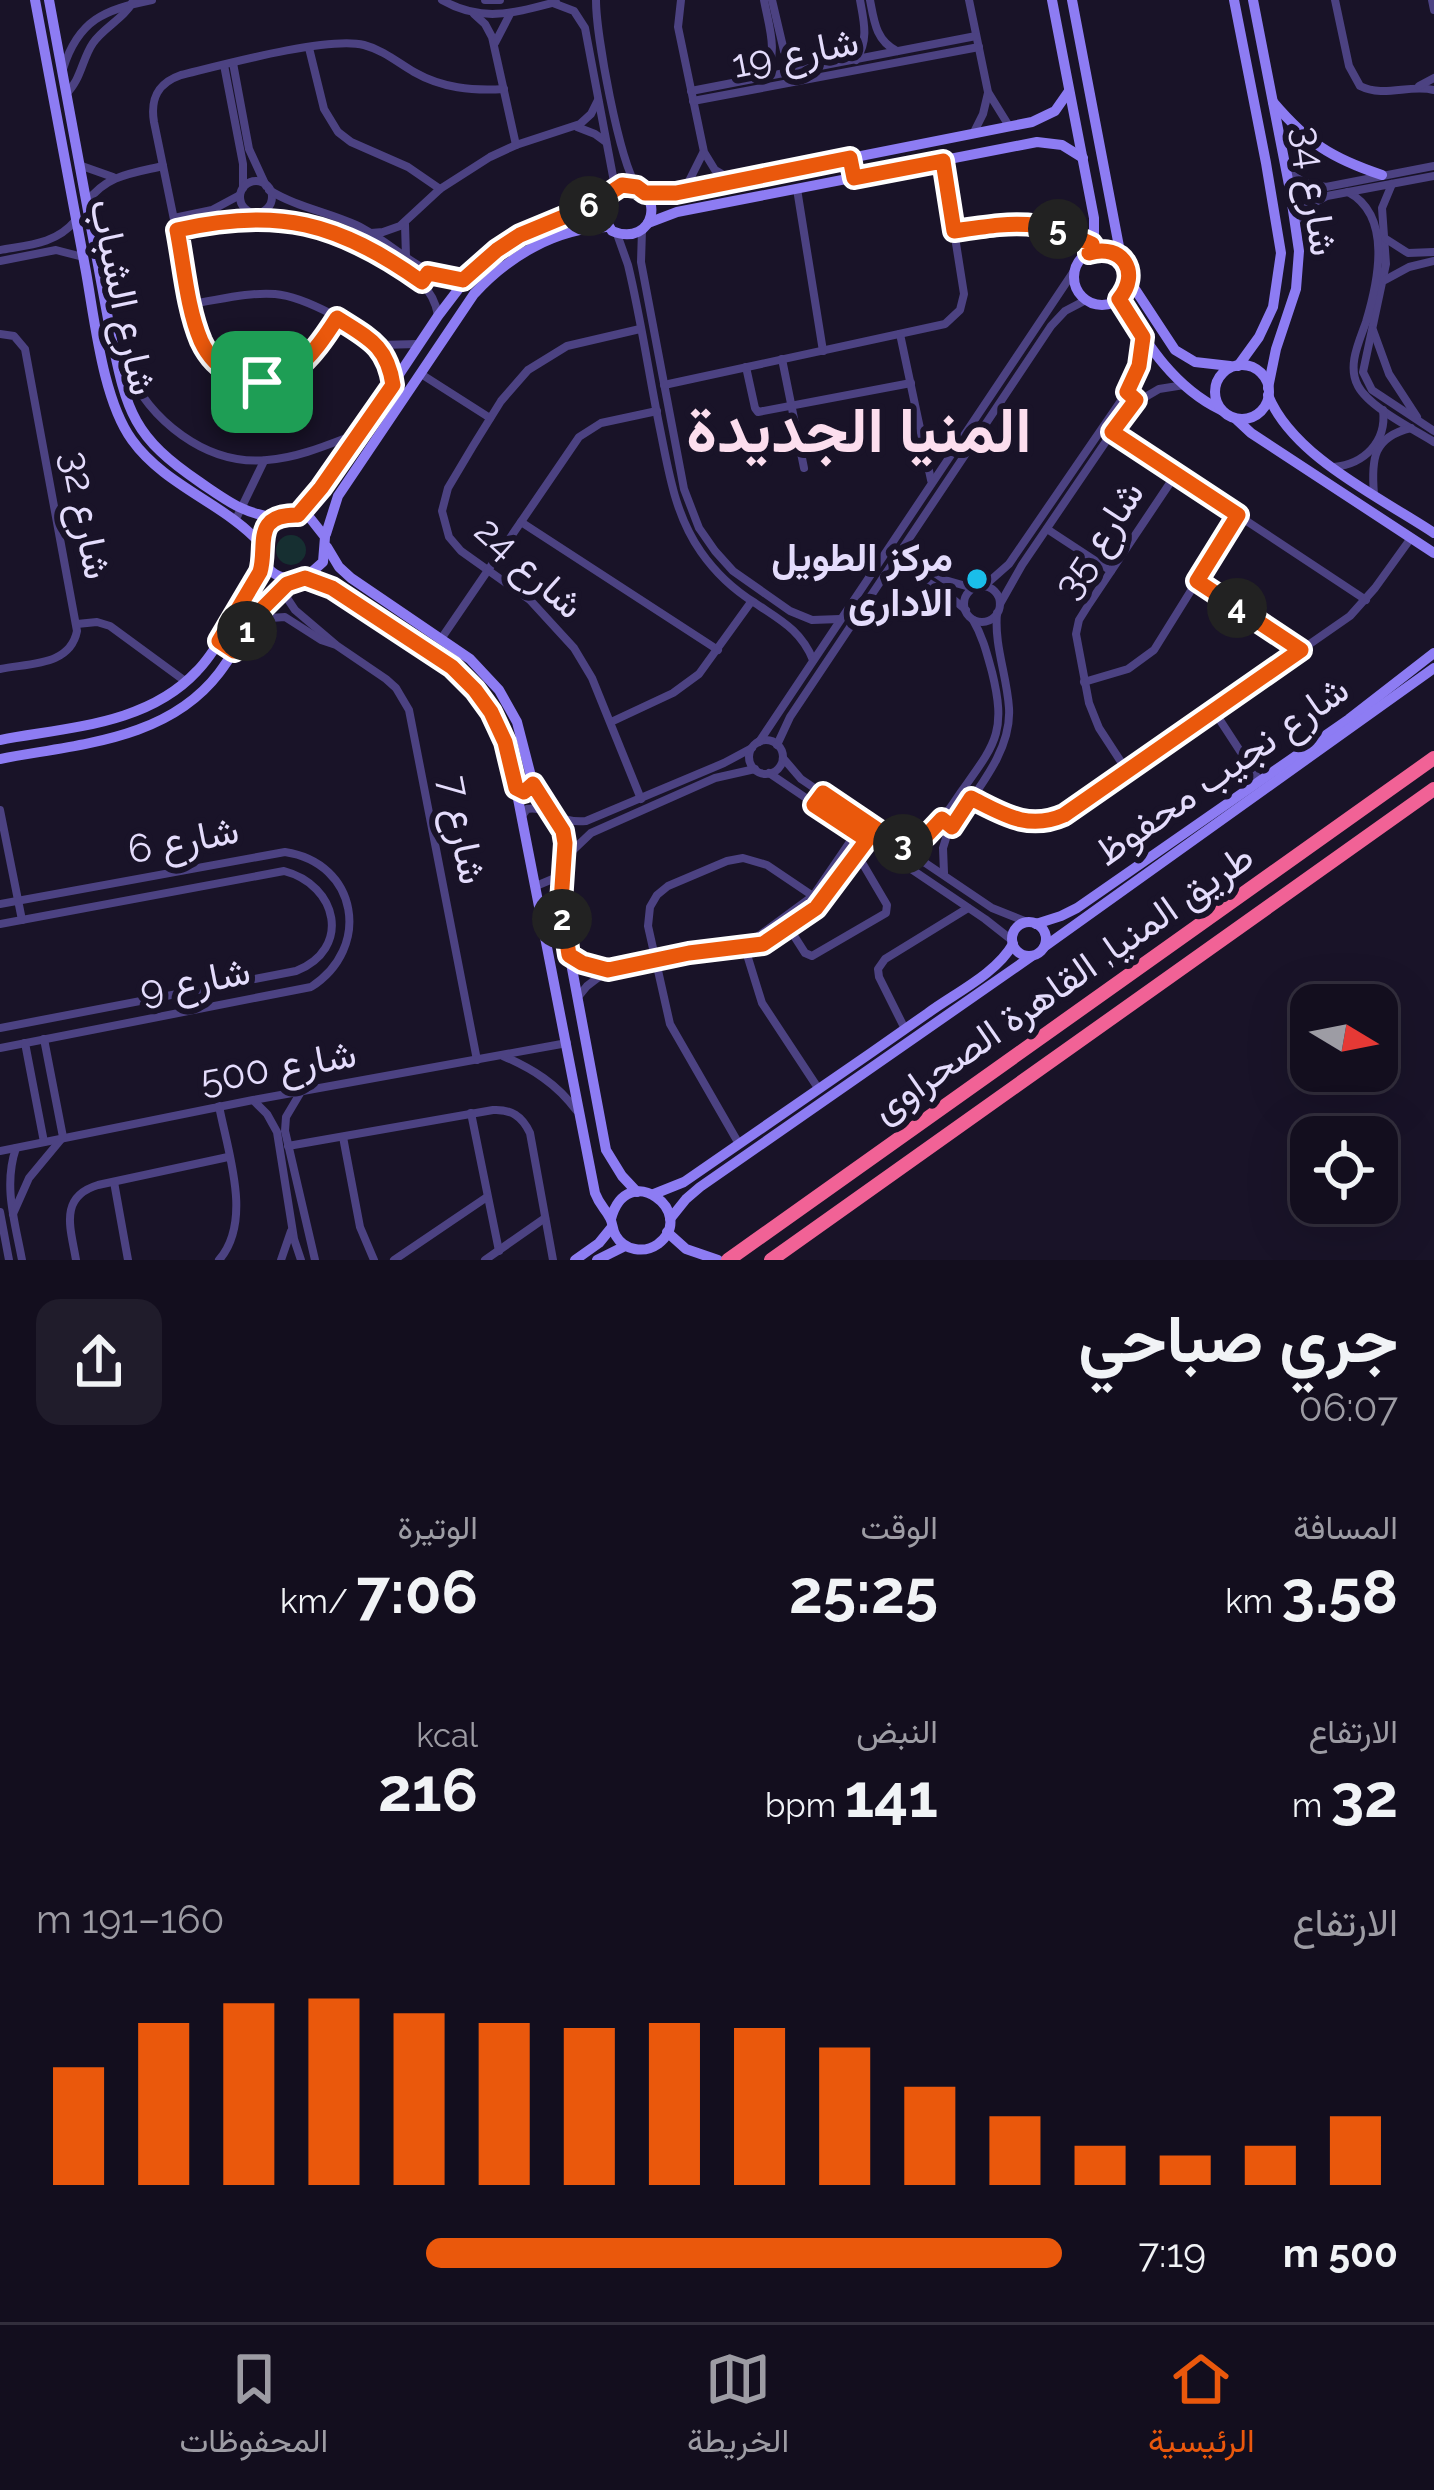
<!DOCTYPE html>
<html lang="ar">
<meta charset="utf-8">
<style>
body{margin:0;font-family:Raleway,Vazirmatn,sans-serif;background:#201c2b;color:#f1f3f6;direction:rtl;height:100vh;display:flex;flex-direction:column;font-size:45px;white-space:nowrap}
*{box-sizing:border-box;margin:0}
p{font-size:39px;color:#9d9ca4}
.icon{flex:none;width:66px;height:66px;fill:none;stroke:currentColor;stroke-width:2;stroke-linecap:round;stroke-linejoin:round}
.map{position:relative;height:1260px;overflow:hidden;direction:ltr}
.drawer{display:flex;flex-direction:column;background:#130e1e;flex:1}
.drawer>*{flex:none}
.needle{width:78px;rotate:100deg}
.tools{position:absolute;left:1290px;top:984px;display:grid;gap:24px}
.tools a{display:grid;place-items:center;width:108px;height:108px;border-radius:24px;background:#130e1e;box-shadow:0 12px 48px #0002,0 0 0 3px #322e3c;font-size:60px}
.pin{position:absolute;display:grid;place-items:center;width:102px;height:102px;color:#fff;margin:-51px;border-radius:24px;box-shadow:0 6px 18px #0006}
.km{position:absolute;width:60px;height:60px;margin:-30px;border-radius:50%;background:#222;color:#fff;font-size:33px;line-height:60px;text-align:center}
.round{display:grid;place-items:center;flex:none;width:126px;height:126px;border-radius:24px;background:#201c2b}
.overview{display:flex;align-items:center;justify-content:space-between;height:204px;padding:0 36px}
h1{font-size:66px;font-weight:700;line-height:90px}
.stats{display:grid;grid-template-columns:repeat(3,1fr);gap:18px;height:204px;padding:12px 36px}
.stats div{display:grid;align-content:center}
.stats b{font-size:60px;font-weight:700}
.stats small{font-size:33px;font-weight:400}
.stats p{font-size:33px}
.chart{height:336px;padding:24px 36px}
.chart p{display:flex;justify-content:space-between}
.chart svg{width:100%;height:216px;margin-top:12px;stroke:#ea580c;stroke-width:6}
ul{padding:0 36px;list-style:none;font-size:39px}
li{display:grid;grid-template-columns:192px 144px 1fr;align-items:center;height:90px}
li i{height:30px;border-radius:15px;background:#ea580c}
.tabs{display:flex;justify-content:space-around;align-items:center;height:168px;border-top:3px solid #322e3c;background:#130e1e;font-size:33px;color:#9d9ca4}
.tabs a{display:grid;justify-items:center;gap:6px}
.tabs .current{color:#ea580c}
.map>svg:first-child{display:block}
.green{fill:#162f31}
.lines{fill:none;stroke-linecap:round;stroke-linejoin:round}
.street{stroke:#4c4282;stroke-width:8}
.secondary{stroke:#8d7cf3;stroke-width:10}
.highway{stroke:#f16296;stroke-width:14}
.route-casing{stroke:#fff;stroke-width:24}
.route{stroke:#ea580c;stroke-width:15}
.poi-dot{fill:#1abeea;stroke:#191328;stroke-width:4.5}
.labels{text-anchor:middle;stroke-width:12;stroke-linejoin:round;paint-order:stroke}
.street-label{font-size:39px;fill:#e4dcfc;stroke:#191328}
.poi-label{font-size:39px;font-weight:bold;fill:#e4dcfc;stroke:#191328;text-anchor:end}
.town-label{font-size:63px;font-weight:bold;fill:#fcdeee;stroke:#191328}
</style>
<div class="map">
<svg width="1434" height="1260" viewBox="0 0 1434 1260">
<rect width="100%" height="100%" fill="#191328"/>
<circle class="green" cx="291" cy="550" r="15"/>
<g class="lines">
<g class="street">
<path d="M442,0C482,23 514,13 556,2"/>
<path d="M485,0H500"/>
<path d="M596,0C596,35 619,160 637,187"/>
<path d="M681,0L678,27L704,152L715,170L732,180"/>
<path d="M772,0L784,51L801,69"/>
<path d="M870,0C874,21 876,41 897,51"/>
<path d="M969,0L988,92L1009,126"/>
<path d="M1335,0L1349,66L1360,86C1384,98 1409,84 1434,90"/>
<path d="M1432,0L1434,10"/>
<path d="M553,3L574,11L585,28L615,187"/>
<path d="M474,14L485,24L492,37L516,145"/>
<path d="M495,43L510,14"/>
<path d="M309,48L324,109L338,132L351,142L408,167L440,189"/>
<path d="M856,60C869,40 864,22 860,0"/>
<path d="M233,63L249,149L266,186"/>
<path d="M224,65L243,164V188"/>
<path d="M63,69C78,20 105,9 152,0"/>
<path d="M764,77C779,53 769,27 764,0"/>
<path d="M1419,86L1434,78"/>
<path d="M691,91L976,36"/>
<path d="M66,94C81,80 82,59 93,43C104,27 125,18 133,1"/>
<path d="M693,101L979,47"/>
<path d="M577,127L595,134L606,142"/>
<path d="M973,134L983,114L988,93"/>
<path d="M79,165L113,177"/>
<path d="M1287,172L1305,183L1326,187L1434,166"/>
<circle cx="256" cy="197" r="16"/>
<path d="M1392,184L1382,208L1386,264L1363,372L1372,390L1434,431"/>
<path d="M797,189L823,351"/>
<path d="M269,190C296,207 328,212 356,225C394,243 420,278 463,280"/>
<path d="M684,191L703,153"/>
<path d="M1348,192C1393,216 1378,282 1366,322C1359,342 1347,366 1358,386C1369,407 1413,429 1434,442"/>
<path d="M87,202C106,175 133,173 163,166"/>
<path d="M174,218L212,210L240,195"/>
<path d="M1297,220L1308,206L1327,196L1434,176"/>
<path d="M405,224L406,257"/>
<path d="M177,230C260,211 318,217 391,261C414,275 433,287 438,315"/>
<path d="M642,230L641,262L684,489L699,528L715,551L733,571L790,611L812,620L840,619"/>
<path d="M954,231C1017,222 1033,219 1092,244"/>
<path d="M371,233L383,232L400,226L440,189L490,157L516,145L580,124L591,114L598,100"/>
<path d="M617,234L628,265C641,319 649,375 660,429C669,473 675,515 701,552C715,572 734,590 755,603C780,620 801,630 813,660"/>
<path d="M1386,239L1408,253L1434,252"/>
<path d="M0,250C28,245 56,244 75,221"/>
<path d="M0,261L56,250L83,257"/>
<path d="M1385,280L1409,267L1434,261"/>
<path d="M191,304C219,300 247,292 275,294C302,296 366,328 381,350C388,360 391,373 393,385"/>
<path d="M337,318C325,337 312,357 294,371C264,393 220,378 203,345C198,337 197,327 194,317L154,122C150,98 158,83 181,75C222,65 328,36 364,45C383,50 397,62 414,72C442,88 472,91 504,89"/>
<path d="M640,329L567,346L528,370L501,401L473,446L448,488L442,511L449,537L461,551L530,600L574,648L592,678L641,799"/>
<path d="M1373,330L1389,374L1417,417"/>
<path d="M0,334L14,336L25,349L77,631C70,666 30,663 0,669"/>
<path d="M900,334L931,480"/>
<path d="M380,345L418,344"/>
<path d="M782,359L804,468"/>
<path d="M117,363L126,366C149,420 206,466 267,460C298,458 330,444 359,433"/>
<path d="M746,367L755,408L758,412L911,383"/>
<path d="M421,374L490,418"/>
<path d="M664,385L945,324L960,310L964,294L943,161"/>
<path d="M1112,432L1366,600"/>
<path d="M1334,467C1364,464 1387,442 1383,410"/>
<path d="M1374,494C1371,459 1373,437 1411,428"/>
<path d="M235,521L264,461"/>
<path d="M521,522L718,650"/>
<path d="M1047,529L1111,571"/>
<path d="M901,550L945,580L973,588"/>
<path d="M894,561L948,595L966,610"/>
<path d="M1197,581L1301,650"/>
<circle cx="982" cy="604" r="18"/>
<path d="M983,587L1009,564L1127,392L1139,366L1143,338"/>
<path d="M281,589L295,610L335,644"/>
<path d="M1000,604L1022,565L1130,406L1159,389L1184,385"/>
<path d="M256,619L285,617L321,640L336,645L386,679L396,688L409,710L477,1060"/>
<path d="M77,624L97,622L110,626L185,681"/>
<path d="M441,639L579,437L601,423L657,411"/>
<path d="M1084,682L1128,669L1154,650L1238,515"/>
<path d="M1214,711L1259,780"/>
<path d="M611,722L673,693L699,674L751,602"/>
<circle cx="766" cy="757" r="17"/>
<path d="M759,742L1076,268"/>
<path d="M777,745L790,717L1051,326L1065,311L1086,300"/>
<path d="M783,758L801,779L992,908L1027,922"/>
<path d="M1127,771L1099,728L1089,703L1076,634L1079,620L1089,604L1176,474"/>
<path d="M769,773L985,919L1013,941"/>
<path d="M971,798C1003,814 1029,831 1064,815L1350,616L1375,588L1411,538"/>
<path d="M0,810L22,920"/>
<path d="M522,816L527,809C545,805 558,824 586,821L724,763L752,748"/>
<path d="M900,845C935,835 941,821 961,792C995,744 1007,733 992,672C987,654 983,637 973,620"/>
<path d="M944,873L943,848L947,835C970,797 1012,755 1009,708C1007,676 994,645 997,613"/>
<path d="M536,886L555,878L571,852L591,833L715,778L755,769"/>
<path d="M0,904L285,852C358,863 372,948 311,987L0,1048"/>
<path d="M0,924L284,871C338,885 352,949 296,971L0,1028"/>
<path d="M789,928L805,953L812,956L886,913L887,905L857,854"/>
<path d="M752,944L757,937L813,896L856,833"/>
<path d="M744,945L762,1003L818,1088"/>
<path d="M570,956L582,963L606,970"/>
<path d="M578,997L587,986L608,970L690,953L763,944L816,908L867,840"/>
<path d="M905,1029L879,977L878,969L885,959L968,908"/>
<path d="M25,1043L44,1142"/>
<path d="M503,1056C533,1069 557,1084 576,1110"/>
<path d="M302,1090L286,1117L285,1131L315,1260"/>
<path d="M254,1101L267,1114L277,1132L294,1239L301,1260"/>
<path d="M219,1106C228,1153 253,1221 219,1260"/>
<path d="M471,1113L499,1251"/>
<path d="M343,1137L360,1227L374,1260"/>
<path d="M739,1144L670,1024L648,926L650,907L657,895L668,886L727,861L743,858L767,865L813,896"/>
<path d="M288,1146L493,1110C511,1109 522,1116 530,1133L553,1260"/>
<path d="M16,1148C3,1186 15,1222 22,1260"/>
<path d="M0,1151L253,1100L567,1043"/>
<path d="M114,1182L128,1260"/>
<path d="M0,1212L9,1260"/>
<path d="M13,1214L29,1178L63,1137L44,1039"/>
<path d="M76,1260C71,1229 58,1197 98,1185L228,1157"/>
<path d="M281,1260L291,1231"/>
<path d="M394,1260L487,1197"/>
<path d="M485,1260L545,1218"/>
</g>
<g class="secondary">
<path d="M35,0C52,91 69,182 86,272C95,322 103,400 132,440C165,486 224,503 261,544"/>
<path d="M49,0L111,335C127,413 133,437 201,483C229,502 244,514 278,518"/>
<path d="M1052,0L1094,218V236L1089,253"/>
<path d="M1072,0L1121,257"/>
<path d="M1234,0L1266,163L1281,253L1273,307L1259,337L1238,366"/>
<path d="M1253,0L1290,190L1299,251L1296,289L1276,349L1268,388"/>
<path d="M1273,102C1308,143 1331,158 1382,175"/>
<path d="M645,193L684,191L1032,122L1055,111L1069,91"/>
<path d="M648,223L677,212L1037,142L1062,145L1083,158"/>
<circle cx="1102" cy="277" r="28"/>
<path d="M1129,280L1175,350L1195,362L1230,366"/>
<path d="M1119,299C1146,342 1173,387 1221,410"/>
<circle cx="1242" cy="392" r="27"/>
<path d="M1268,395C1293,457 1380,497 1434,533"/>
<path d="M1236,419L1251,433L1434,553"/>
<path d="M299,515L360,433L438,316L473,270L497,250L521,235L591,206L622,185C669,187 655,249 612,231L601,213L604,198"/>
<path d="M326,534L338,496L474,294C508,257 555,228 607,227"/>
<path d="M327,547L339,567L351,578L470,659L499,690L517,722L533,784L563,831L562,915L606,1150L622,1176L637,1192"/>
<path d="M305,578L323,562L325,537L310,518C277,505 243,539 268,568C283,585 302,576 319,582C345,592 367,611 390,626C449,666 488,684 510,758L595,1193C600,1206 605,1208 610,1218C613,1223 612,1230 616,1236C624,1250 644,1254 658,1244C699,1213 627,1158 611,1219"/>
<path d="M0,740C68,727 147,725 197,671C210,658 219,642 229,626C241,605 256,584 263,561"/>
<path d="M0,759C77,744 167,741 219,673C243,641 259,604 293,580"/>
<circle cx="1029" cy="939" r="17"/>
<path d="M1036,924L1061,916L1077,908L1349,719L1434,653"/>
<path d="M1044,947L1434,668"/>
<path d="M654,1194L684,1182C765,1126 847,1070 928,1013C955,993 996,974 1013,944"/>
<path d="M670,1219L686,1199L700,1187L1032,956"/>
<path d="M667,1232L686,1249L718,1260"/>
<path d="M575,1260L599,1243L612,1227"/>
<path d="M597,1260L625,1246"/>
</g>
<g class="highway">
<path d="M728,1260L1434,758"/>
<path d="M771,1260L1434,789"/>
</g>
</g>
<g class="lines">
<g class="route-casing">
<path id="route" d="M850,158L854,178L943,161L954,231C1017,222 1033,218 1092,244L1089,253C1123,243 1141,273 1119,299L1143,337L1139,366L1127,392L1136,400L1112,432L1238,515L1197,581L1301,650L1064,815C1028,831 1003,814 971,798L952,827L942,819L926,836L900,845L823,793L814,805L867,840L816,908L763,944L689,953L608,970L582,963L569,955L561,902L565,843L563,831L533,784L524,792L516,788L505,742L491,712L475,690L452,667L332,588L305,578L287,584L260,611L234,651L219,641L260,572C268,546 251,514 298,515L321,488L393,385C387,345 368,338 337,318C314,354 282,400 234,375C219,368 208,356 201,341C187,308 184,266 177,230C277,207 338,222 422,282L428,273L463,280L497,250L520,235L590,206L622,185L637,187L645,193H676Z"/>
</g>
<use href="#route" class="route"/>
</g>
<circle class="poi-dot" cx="977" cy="579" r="12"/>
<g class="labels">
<g class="street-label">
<text transform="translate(795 52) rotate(-11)" y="14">شارع 19</text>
<text transform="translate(1316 191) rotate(82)" y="14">شارع 34</text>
<text transform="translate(124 297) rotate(78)" y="14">شارع الشباب</text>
<text transform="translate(87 515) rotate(79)" y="14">شارع 32</text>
<text transform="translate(1098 539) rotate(-57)" y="14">شارع 35</text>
<text transform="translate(530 567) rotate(42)" y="14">شارع 24</text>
<text transform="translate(1221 770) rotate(-35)" y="14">شارع نجيب محفوظ</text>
<text transform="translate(464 830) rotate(79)" y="14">شارع 7</text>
<text transform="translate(183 839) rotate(-11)" y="14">شارع 6</text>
<text transform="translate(195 980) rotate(-11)" y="14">شارع 9</text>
<text transform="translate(1062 982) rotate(-35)" y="14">طريق المنيا, القاهرة الصحراوى</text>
<text transform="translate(278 1066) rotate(-10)" y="14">شارع 500</text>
</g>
<g class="poi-label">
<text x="953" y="571">مركز الطويل<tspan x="953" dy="45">الادارى</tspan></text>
</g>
<g class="town-label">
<text x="859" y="452">المنيا الجديدة</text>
</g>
</g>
</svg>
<div class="tools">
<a><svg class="needle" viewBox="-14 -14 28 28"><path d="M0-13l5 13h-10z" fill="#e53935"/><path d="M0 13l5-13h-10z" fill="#9d9ca4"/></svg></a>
<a><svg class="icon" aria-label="locate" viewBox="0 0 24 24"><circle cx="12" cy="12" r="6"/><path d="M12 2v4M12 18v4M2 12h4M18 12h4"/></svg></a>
</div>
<div class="pin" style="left:262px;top:382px;background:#1e9e55"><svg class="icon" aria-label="arrive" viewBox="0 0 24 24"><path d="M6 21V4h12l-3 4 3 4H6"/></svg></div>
<b class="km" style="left:247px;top:631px">1</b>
<b class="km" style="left:562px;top:919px">2</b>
<b class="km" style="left:903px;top:844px">3</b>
<b class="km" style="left:1237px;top:608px">4</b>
<b class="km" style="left:1058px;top:229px">5</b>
<b class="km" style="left:589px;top:206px">6</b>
</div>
<section class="drawer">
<div class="overview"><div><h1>جري صباحي</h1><p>06:07</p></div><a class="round"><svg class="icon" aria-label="share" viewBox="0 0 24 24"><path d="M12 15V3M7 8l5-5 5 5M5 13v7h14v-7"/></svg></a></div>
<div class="stats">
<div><p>المسافة</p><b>3.58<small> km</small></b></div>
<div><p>الوقت</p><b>25:25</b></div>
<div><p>الوتيرة</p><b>7:06<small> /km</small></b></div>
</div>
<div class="stats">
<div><p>الارتفاع</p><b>32<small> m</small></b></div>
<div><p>النبض</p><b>141<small> bpm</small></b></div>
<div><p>kcal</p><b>216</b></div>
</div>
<div class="chart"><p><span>الارتفاع</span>160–191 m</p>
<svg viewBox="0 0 160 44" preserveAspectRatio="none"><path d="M5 44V20M15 44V11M25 44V7M35 44V6M45 44V9M55 44V11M65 44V12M75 44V11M85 44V12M95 44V16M105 44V24M115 44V30M125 44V36M135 44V38M145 44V36M155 44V30"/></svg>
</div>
<ul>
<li><b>500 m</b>7:19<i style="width:62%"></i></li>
</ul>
</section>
<nav class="tabs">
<a class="current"><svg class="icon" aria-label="home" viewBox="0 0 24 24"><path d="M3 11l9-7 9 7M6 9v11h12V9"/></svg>الرئيسية</a>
<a><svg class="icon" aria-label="map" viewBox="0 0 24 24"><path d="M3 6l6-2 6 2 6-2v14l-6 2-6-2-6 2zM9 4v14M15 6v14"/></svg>الخريطة</a>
<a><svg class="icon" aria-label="saved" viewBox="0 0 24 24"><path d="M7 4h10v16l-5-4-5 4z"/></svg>المحفوظات</a>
</nav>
